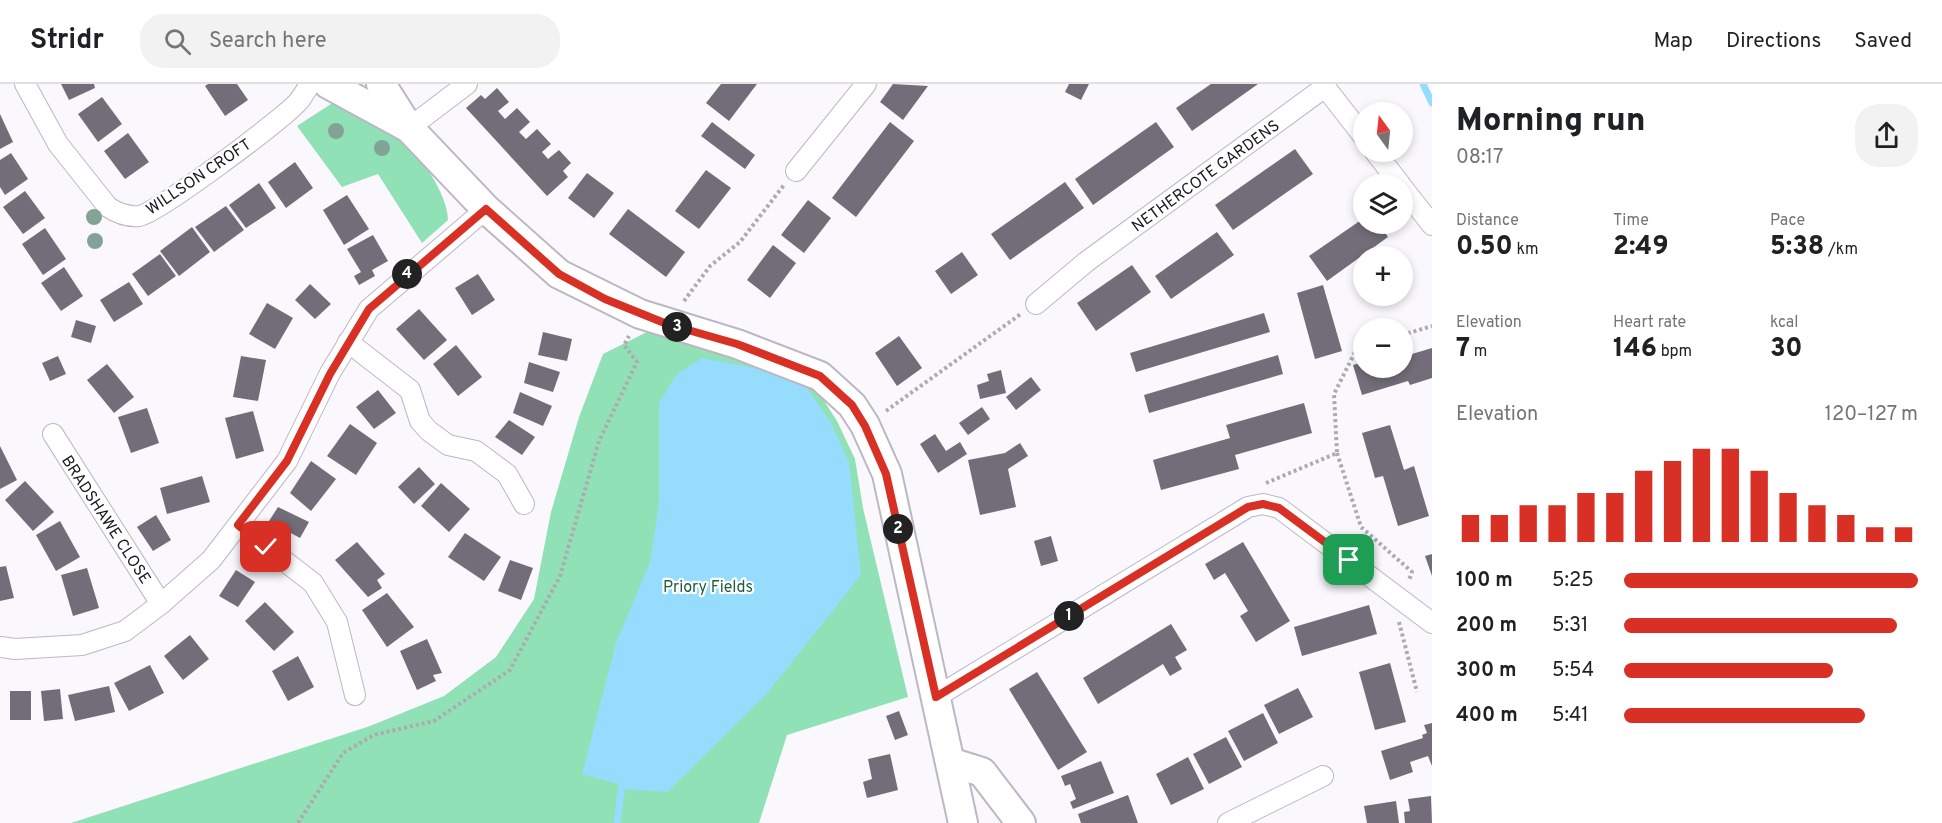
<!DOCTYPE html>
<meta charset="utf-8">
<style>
body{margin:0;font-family:Overpass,sans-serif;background:#f2f2f2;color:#202124;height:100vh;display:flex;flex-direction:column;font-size:22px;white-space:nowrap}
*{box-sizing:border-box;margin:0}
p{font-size:20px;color:#757577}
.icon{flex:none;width:33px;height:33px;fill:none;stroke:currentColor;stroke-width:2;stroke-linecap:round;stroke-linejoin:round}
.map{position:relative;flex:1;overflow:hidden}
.drawer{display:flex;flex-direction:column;background:#fff;width:510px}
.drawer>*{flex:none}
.needle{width:39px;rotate:345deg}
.tools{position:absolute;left:1353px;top:18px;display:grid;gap:12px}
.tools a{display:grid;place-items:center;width:60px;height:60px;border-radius:50%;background:#fff;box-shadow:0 3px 9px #0003;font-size:30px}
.pin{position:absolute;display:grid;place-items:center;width:51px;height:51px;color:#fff;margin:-26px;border-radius:12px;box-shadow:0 3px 9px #0006}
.km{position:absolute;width:30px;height:30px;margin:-15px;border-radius:50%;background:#222;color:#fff;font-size:16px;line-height:30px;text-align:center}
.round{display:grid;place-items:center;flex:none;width:63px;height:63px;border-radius:24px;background:#f2f2f2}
.head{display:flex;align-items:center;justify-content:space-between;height:102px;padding:0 24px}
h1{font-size:33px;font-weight:800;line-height:45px}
.metrics{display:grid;grid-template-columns:repeat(3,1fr);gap:9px;height:102px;padding:6px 24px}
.metrics div{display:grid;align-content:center}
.metrics b{font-size:26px;font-weight:800}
.metrics small{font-size:16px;font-weight:400}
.metrics p{font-size:16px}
.chart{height:168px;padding:12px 24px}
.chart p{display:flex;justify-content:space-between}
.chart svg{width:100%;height:108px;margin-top:6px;stroke:#d93025;stroke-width:6}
ul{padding:0 24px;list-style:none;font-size:20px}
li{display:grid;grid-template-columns:96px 72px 1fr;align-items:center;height:45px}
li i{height:15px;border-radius:8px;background:#d93025}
header{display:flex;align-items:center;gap:36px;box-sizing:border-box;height:84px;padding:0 30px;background:#fff;border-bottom:2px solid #e0e0e0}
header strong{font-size:28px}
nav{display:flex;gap:33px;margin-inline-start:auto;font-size:21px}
.search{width:420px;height:54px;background:#f2f2f2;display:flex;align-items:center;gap:15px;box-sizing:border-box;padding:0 21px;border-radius:24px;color:#757577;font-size:22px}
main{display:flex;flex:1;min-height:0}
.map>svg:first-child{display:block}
.green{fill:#90e1b5}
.water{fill:#96dcfd}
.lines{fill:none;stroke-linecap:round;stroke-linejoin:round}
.stream{stroke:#96dcfd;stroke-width:7}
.building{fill:#726d79}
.street-casing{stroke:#bcb7c4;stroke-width:22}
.secondary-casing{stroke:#bcb7c4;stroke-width:32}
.path{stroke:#adabb0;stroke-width:4;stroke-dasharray:3 3;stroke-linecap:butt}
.street{stroke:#fff;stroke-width:20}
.secondary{stroke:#fff;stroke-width:28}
.tree{fill:#82a395}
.route-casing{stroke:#fff;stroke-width:12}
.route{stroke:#d93025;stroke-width:8}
.labels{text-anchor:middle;stroke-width:4.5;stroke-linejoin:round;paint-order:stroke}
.street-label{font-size:16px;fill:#1a181d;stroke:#fff}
.park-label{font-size:16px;fill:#1f5d40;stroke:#fff}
</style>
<header>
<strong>Stridr</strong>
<div class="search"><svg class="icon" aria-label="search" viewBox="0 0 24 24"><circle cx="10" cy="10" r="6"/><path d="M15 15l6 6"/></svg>Search here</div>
<nav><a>Map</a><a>Directions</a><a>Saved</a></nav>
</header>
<main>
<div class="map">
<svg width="1432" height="739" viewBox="0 0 1432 739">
<rect width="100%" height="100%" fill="#faf8fd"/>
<g class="green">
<path d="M334,18C355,29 381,39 400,53C419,68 448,111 448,136L422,159L378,90L342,103L297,42Z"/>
<path d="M647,248L747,274L814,301L837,337L855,375L863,424L908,613L787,651L759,739H71L370,642L444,612L496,573L534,515L551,428L579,333L603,270Z"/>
</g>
<path class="water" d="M702,274L765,286L804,300L831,339L849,378L861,491L765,612L667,708L623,705L622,701L582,690L616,559L650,478L659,420V319L677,290Z"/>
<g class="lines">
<g class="stream">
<path d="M1423,0L1432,19"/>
<path d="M617,739L622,702"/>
</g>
</g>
<g class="building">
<path d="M61,0H94L95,4L69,16Z"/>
<path d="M208,0H237L248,16L225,32L205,2Z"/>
<path d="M721,0H757L729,37L706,19Z"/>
<path d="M893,0L928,2L903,36L880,18Z"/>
<path d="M1069,0H1089L1081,16L1065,8Z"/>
<path d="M1211,0H1258L1192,47L1176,24Z"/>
<path d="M497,4L509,18L498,27L505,35L517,24L530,38L519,48L526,55L537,45L551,60L542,68L548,75L559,66L571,79L563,87L568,93L547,112L466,24L481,11L485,15Z"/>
<path d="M102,13L122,40L98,58L78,30Z"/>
<path d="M0,30L13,58L0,65Z"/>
<path d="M712,38L755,71L745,85L701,52Z"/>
<path d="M890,38L914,57L856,133L832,114Z"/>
<path d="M1156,38L1174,63L1093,121L1075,95Z"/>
<path d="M128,49L149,78L125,95L104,67Z"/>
<path d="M1295,65L1313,90L1233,146L1215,121Z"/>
<path d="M11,69L28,95L5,111L0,103V76Z"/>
<path d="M295,78L313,104L286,124L268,98Z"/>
<path d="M706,86L731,104L699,145L675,127Z"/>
<path d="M587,89L614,109L594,134L568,114Z"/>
<path d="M1065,98L1084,124L1010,176L991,150Z"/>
<path d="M259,99L276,124L246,144L229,121Z"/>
<path d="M25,107L45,134L23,150L3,123Z"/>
<path d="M347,111L369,145L344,161L323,126Z"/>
<path d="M808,116L831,134L804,169L781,151Z"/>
<path d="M226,122L244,146L214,168L195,143Z"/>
<path d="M628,125L685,168L666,193L609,150Z"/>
<path d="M1364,134V140H1379L1388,153L1327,197L1309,172Z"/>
<path d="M192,143L210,168L179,192L160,167Z"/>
<path d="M45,144L66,175L43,191L22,160Z"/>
<path d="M1217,148L1234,171L1171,215L1155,192Z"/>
<path d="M373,151L388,177L372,186L375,192L359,201L354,192L361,188L347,165Z"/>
<path d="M773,161L796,179L770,214L747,196Z"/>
<path d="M962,168L978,191L951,210L935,187Z"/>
<path d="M160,170L176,192L148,212L132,190Z"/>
<path d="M1132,181L1151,208L1096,247L1077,219Z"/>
<path d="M64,183L83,212L61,227L41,199Z"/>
<path d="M478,190L495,216L472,231L455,204Z"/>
<path d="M129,198L143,220L114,238L100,216Z"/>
<path d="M310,200L331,220L315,235L295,216Z"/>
<path d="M1323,201L1342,267L1315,275L1297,209Z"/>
<path d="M267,219L293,234L275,265L249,250Z"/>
<path d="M419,225L447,256L424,276L396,245Z"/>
<path d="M1264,229L1270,248L1136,288L1130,269Z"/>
<path d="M76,236L96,242L91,259L71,253Z"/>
<path d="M543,248L572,255L567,277L538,271Z"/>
<path d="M899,252L922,284L897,302L875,269Z"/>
<path d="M456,261L482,293L458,312L433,280Z"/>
<path d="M1432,264V294L1410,301L1408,297L1362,311L1353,281L1364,278V284H1402V273Z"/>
<path d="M1278,271L1283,290L1149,329L1144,311Z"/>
<path d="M58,272L66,290L50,297L42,279Z"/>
<path d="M241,272L266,276L258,317L233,313Z"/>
<path d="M529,278L560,288L553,308L524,299Z"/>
<path d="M107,280L134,313L114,329L87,296Z"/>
<path d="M1001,286L1006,309L980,315L977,301L989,297L987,290Z"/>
<path d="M1031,293L1041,306L1016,326L1006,313Z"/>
<path d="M378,306L396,329L374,345L356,323Z"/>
<path d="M520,308L552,322L543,342L513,329Z"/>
<path d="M1304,319L1312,349L1235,371L1239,385L1161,406L1153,376L1230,354L1226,341Z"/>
<path d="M982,323L990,335L968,351L959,339Z"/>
<path d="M147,324L159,359L131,369L118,333Z"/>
<path d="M253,327L264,367L236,375L225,334Z"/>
<path d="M509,336L535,353L522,371L495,353Z"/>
<path d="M350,340L377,359L356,391L327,372Z"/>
<path d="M1390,341L1404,386L1414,382L1429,432L1398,442L1383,392L1375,394L1362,349Z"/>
<path d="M935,350L946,367L960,358L967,370L938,389L920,360Z"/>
<path d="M1020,359L1028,372L1008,385L1016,423L980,431L968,376L1005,369Z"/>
<path d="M0,362L17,396L0,405Z"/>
<path d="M311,377L336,395L311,427L290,409Z"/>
<path d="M419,383L435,400L414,420L398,403Z"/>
<path d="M202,392L210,418L167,430L160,404Z"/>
<path d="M25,397L54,428L33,447L5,416Z"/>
<path d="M441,399L470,425L449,448L421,422Z"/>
<path d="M278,423L309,438L300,454L269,437Z"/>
<path d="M156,431L171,456L153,467L137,443Z"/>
<path d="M60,437L80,473L56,487L36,451Z"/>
<path d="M465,449L501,473L484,497L448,473Z"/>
<path d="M1051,452L1058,477L1041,482L1034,457Z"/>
<path d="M357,458L385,490L377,496L382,504L368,513L335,476Z"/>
<path d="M1243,458L1290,537L1256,558L1240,532L1248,527L1225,489L1214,496L1205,480Z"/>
<path d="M1432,470V492L1425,472Z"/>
<path d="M510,476L533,484L521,516L498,507Z"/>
<path d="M6,482L14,514L0,517V483Z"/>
<path d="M87,484L99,524L73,532L61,491Z"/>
<path d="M236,486L255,498L238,523L219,512Z"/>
<path d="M387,509L414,543L387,563L362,526Z"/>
<path d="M265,518L294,548L274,567L245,537Z"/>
<path d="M1369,521L1377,550L1302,572L1294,543Z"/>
<path d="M1171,540L1187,566L1175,573L1182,585L1170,592L1163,580L1098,620L1083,594Z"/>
<path d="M190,551L209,575L183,596L164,572Z"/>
<path d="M427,555L442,589L433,591L436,597L417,606L400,567Z"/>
<path d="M298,572L314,603L288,617L272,587Z"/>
<path d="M1390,579L1406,638L1375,646L1359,588Z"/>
<path d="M150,581L164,609L129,627L114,599Z"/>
<path d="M1037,588L1087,668L1058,686L1009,605Z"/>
<path d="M109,602L115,628L75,637L68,611Z"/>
<path d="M1298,604L1313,633L1279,650L1264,621Z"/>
<path d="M60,605L63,635L44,637L41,607Z"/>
<rect x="10" y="607" width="21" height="29"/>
<path d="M899,627L908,651L895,656L886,632Z"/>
<path d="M1263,629L1278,659L1244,677L1228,647Z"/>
<path d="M1432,639V682L1428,672L1410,678L1413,688L1390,696L1381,667L1423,654L1422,651L1427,649L1424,641Z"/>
<path d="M1226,653L1242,683L1209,700L1193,670Z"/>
<path d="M890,670L898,706L867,714L863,698L872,695L868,675Z"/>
<path d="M1188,673L1204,705L1171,721L1156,690Z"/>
<path d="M1101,677L1114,709L1073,725L1070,718L1076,715L1070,700L1065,702L1061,692Z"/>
<path d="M1128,711L1138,739H1081L1078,730Z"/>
<path d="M1431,712L1432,739H1405L1404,728L1410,727L1408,715Z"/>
<path d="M1396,717L1399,739H1367L1364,722Z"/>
</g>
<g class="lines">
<g class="street-casing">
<g id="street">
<path d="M25,0L58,60L108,123C117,129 128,133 139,132C158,129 280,37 297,19C302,14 306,6 310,0"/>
<path d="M409,44L467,0"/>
<path d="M1375,68L1400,100"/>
<path d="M796,87L866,0"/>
<path d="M1402,103L1432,141"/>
<path d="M1036,220L1086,178L1325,3L1364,53"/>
<path d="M348,258L410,306L420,337L429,347L448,361L476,367L507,390L524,420"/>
<path d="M53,350L161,520"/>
<path d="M238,441L313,499L337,538L355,611"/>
<path d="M0,563L15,565L82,561L125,547L161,520L211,476L287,377L330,289L369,225L486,125"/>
<path d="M936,613L1248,423L1263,420L1279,424L1432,539"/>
<path d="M1228,739L1323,692"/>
</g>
</g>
<g class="secondary-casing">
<g id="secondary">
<path d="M328,0L407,43"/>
<path d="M381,0L409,44L486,125L559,190L640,230L737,260L820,292L852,321L865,341L887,390L963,739"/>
<path d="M950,678L982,688L1021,739"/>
</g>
</g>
<g class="path">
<path d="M684,217L710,182L740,158L784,101"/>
<path d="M1402,251L1432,242"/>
<path d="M886,327L1021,230"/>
<path d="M1337,369L1361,443L1412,488L1409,496"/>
<path d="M1266,399L1337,369L1334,310L1357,264L1364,262"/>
<path d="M1399,538L1417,608"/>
<path d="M298,739L343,669L374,651L434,637L510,586L560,492L599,357L637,278L624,261L629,252"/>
</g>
<use href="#street" class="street"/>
<use href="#secondary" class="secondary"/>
</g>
<g class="tree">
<circle cx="336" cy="47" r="8"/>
<circle cx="382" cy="64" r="8"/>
<circle cx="94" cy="133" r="8"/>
<circle cx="95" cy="157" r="8"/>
</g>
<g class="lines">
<g class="route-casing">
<path id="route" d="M266,463L238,441L287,377L330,290L369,225L486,125L559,190L605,215L667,240L737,260L820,292L852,321L865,342L886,390L936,613L1248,423L1263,420L1279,424L1349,476"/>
</g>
<use href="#route" class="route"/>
</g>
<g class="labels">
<g class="street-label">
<text transform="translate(1205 91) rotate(-36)" y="6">NETHERCOTE GARDENS</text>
<text transform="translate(198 92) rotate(-34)" y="6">WILLSON CROFT</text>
<text transform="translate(107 435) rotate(57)" y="6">BRADSHAWE CLOSE</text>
</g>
<g class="park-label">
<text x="708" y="508">Priory Fields</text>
</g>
</g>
</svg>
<div class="tools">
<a><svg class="needle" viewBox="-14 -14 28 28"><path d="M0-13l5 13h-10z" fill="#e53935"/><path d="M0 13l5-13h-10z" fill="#757577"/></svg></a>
<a><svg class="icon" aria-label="layers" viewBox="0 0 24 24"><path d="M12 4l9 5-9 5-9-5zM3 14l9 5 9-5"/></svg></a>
<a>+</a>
<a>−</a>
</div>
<div class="pin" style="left:1349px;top:476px;background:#1e9e55"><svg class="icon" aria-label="arrive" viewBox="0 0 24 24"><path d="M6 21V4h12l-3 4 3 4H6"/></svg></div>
<div class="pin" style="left:266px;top:463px;background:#d93025"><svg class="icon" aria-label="check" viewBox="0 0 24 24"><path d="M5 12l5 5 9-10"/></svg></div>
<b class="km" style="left:1069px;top:532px">1</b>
<b class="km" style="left:898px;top:445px">2</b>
<b class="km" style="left:677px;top:243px">3</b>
<b class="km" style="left:407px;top:190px">4</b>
</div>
<section class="drawer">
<div class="head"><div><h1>Morning run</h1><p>08:17</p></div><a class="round"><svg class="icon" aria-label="share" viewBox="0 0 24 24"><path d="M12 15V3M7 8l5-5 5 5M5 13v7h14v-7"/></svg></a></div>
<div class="metrics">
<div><p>Distance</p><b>0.50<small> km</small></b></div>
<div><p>Time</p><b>2:49</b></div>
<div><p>Pace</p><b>5:38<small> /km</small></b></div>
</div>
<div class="metrics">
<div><p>Elevation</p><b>7<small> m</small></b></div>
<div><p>Heart rate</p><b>146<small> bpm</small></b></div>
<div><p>kcal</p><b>30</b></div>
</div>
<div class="chart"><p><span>Elevation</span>120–127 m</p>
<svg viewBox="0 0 160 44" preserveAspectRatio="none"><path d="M5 44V33M15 44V33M25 44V29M35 44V29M45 44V24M55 44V24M65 44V15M75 44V11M85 44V6M95 44V6M105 44V15M115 44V24M125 44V29M135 44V33M145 44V38M155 44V38"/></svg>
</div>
<ul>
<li><b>100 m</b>5:25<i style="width:100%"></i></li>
<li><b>200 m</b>5:31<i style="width:93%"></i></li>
<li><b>300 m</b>5:54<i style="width:71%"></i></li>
<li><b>400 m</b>5:41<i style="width:82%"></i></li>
</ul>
</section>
</main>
